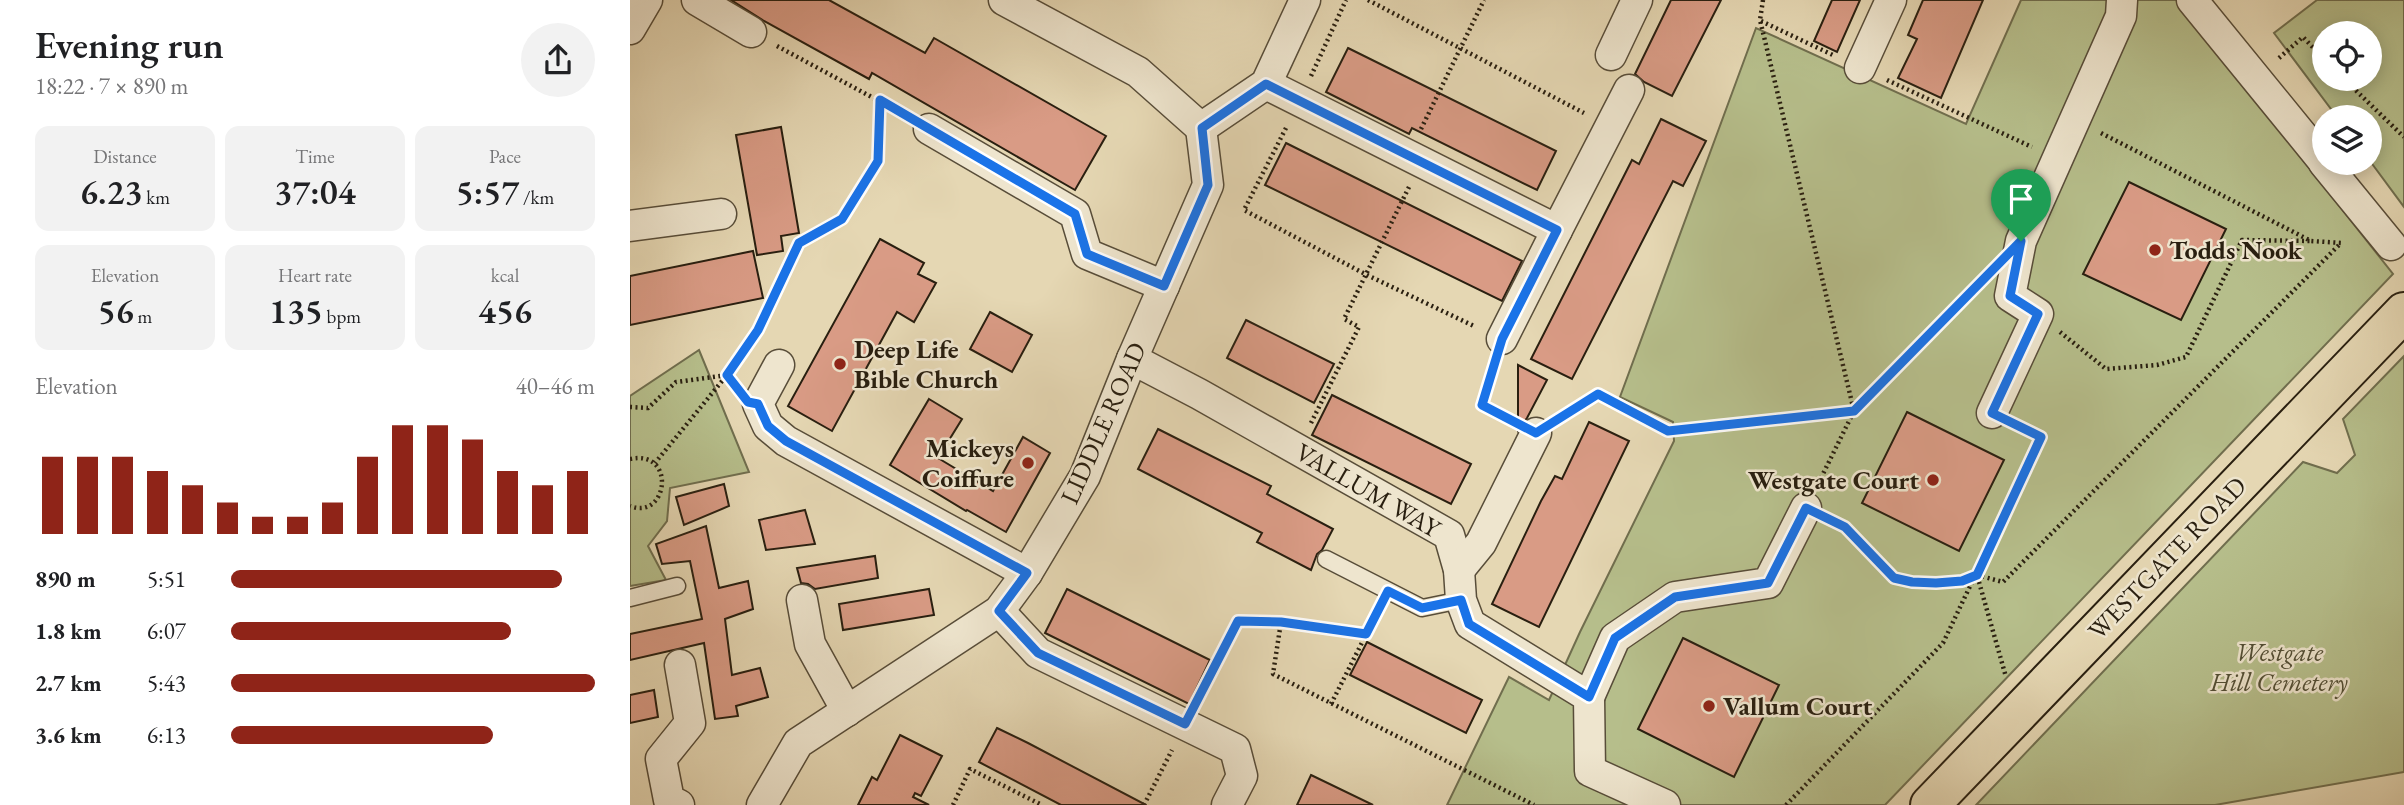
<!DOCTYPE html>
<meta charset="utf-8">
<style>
body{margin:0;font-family:"EB Garamond",serif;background:#f2f2f2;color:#202124;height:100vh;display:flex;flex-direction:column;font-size:26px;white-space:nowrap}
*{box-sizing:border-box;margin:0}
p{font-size:23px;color:#757577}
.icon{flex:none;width:38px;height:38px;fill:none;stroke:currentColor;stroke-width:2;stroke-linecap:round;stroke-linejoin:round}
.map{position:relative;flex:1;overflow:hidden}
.details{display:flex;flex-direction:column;background:#fff;width:630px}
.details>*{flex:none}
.fabs{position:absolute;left:1682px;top:21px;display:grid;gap:14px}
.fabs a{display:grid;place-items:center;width:70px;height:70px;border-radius:50%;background:#fff;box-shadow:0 4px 18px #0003;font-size:35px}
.pin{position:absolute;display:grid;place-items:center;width:60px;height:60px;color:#fff;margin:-72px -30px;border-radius:50% 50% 50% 0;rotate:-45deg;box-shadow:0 0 7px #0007}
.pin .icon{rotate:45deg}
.round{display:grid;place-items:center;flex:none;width:74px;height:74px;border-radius:37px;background:#f2f2f2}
.head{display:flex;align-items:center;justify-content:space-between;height:119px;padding:0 35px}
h1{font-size:38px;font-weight:600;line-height:52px}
.stats{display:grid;grid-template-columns:repeat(3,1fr);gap:10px;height:119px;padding:7px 35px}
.stats div{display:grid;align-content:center;border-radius:14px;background:#f2f2f2;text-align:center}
.stats b{font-size:35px;font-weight:600}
.stats small{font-size:19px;font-weight:400}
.stats p{font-size:19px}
.chart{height:196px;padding:14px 35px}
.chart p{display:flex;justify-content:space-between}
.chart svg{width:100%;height:126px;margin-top:7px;stroke:#8f2418;stroke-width:6}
ul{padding:0 35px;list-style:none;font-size:23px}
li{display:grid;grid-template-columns:112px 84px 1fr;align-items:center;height:52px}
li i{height:18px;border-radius:9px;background:#8f2418}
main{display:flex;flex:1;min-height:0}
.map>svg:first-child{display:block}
.green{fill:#b6be8b;stroke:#706e4e;stroke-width:2;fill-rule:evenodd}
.building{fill:#d99b85;stroke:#291f10;stroke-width:2}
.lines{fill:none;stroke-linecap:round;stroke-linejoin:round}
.lane-casing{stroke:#584d39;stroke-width:19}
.street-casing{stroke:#584d39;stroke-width:33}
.primary-casing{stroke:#291f10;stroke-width:42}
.path{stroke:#291f10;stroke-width:4.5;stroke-dasharray:2 3.5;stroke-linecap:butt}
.lane{stroke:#eee5ce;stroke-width:16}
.street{stroke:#eee5ce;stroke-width:30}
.primary{stroke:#e5d7b3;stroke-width:38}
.route-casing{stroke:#fff;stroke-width:14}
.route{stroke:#1a73e8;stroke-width:9}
.poi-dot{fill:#8f2418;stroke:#eee5ce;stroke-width:2.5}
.labels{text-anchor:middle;stroke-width:5;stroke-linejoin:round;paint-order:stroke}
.poi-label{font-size:26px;font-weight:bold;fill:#291f10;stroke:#eee5ce;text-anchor:start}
.street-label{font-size:26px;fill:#291f10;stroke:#eee5ce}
.park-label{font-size:26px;font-style:italic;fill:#534f35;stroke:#eee5ce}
</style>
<main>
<section class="details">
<div class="head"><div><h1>Evening run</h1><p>18:22 · 7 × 890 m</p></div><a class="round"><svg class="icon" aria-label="share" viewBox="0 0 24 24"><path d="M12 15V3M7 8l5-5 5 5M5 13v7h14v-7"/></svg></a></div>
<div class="stats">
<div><p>Distance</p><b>6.23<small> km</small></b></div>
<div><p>Time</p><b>37:04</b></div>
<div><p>Pace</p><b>5:57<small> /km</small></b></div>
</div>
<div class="stats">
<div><p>Elevation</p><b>56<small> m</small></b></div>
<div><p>Heart rate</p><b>135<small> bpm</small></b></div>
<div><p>kcal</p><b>456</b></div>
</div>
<div class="chart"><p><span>Elevation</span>40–46 m</p>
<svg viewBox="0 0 160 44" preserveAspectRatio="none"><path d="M5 44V17M15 44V17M25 44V17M35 44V22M45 44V27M55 44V33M65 44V38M75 44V38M85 44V33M95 44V17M105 44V6M115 44V6M125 44V11M135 44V22M145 44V27M155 44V22"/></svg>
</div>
<ul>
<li><b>890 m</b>5:51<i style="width:91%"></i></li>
<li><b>1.8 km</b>6:07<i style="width:77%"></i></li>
<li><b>2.7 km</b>5:43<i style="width:100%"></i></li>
<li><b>3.6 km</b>6:13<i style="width:72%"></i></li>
</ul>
</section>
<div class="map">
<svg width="1774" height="805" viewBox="0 0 1774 805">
<rect width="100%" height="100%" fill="#e5d7b3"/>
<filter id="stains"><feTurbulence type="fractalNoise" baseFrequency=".00286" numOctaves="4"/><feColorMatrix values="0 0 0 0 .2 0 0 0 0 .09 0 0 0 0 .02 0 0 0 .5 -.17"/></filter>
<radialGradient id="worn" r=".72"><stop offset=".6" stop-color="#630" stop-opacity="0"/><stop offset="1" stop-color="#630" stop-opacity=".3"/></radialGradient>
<g class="green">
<path d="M1391,0H1547L1763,274L1255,805H817L879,677L919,700L950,632L1044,441L1043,422L990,397L1126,28L1336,124Z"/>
<path d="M1687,0H1774V207L1740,161V117H1707L1644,33ZM1740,33V79H1694V33Z"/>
<path d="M69,350L119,472L40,488L37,521L18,546L36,580L0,586V396Z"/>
<path d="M1774,356V772L1585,805H1346L1673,462L1707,473L1725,455L1713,419Z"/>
</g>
<g class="building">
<path d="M101,0H199L295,53L304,38L476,136L445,190L242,73L239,79L134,21Z"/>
<path d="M1041,0H1091L1042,96L1014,82L1005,74Z"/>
<path d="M1202,0H1230L1207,52L1184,41Z"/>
<path d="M1293,0H1353L1311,98L1268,78L1287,39L1278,35Z"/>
<path d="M718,48L926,151L907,190L782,128L779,134L696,92Z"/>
<path d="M1031,119L1076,141L1053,186L1043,181L942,379L901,359L1002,160L1009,164Z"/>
<path d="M151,127L169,233L151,236L153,251L127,255L106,135Z"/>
<path d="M656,143L892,261L872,301L635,185Z"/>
<path d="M1499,182L1596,229L1551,320L1453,274Z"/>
<path d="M250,239L294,263L288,274L306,283L284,322L267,312L202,431L158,406Z"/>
<path d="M123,251L133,298L0,325V276Z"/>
<path d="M360,312L402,335L382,372L340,349Z"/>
<path d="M616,320L704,364L684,403L597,358Z"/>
<path d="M888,365L917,380L897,418L888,430Z"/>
<path d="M702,395L841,464L821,504L682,435Z"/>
<path d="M299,399L332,419L308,458L363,491L393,437L420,453L376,532L337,510L336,511L260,465Z"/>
<path d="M1277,412L1374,460L1329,551L1232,503Z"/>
<path d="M959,422L999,441L909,627L862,604L911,501L925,476L932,479Z"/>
<path d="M528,429L641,486L637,494L703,529L692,550L687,554L681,570L627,542L632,533L508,469Z"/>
<path d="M94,484L99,506L54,525L46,497Z"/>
<path d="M175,510L185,544L136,550L129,520Z"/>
<path d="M76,526L89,588L118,581L123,609L95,619L102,675L130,668L138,697L106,706L108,716L85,719L74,643L0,660V634L72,619L60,561L32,564L26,544Z"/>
<path d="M245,556L248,578L185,589L178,584L171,583L167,568Z"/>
<path d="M299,589L304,615L213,630L209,604Z"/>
<path d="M437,589L580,660L559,704L415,633Z"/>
<path d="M1053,638L1149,685L1104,777L1008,729Z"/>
<path d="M737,642L852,700L836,733L720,675Z"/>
<path d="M24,690L28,717L0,723V695Z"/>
<path d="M367,728L398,743L516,805H431L349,762Z"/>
<path d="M270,735L312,756L291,796L285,793L283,797L299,805H228L242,777L247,780Z"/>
<path d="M681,775L743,805H667Z"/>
</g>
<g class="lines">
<g class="lane-casing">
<g id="lane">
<path d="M696,559L792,608L831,600"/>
<path d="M0,598L47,586"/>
</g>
</g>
<g class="street-casing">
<g id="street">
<path d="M67,0L121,32"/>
<path d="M374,0L508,72L571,128"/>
<path d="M1562,0L1694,162"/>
<path d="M0,29L17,0"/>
<path d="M981,55L1007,0"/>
<path d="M1230,68L1261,0"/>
<path d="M636,84L927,230L999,90"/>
<path d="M571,128L636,84L675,0"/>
<path d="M299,129L445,214L457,254L534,286"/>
<path d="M1694,163L1761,245"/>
<path d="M0,226L91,214"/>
<path d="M872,339L927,230"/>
<path d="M502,359L569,394L819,535L829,570L831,600L840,624L959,697L960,771L1035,805"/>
<path d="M149,365L128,404L138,426L156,441L397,573"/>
<path d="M1362,413L1408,314L1380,296L1391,241L1491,16L1492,0"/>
<path d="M829,570L851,543L906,433"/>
<path d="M172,600L180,644L217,711"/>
<path d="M369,611L408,653L605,749L612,776L597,805"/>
<path d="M959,697L985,638L1045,597L1138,583L1176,508"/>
<path d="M49,805L39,800L31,759L60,723L50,665"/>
<path d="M132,805L168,743L369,611L397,573L455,476L502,359L578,185L571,128"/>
</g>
</g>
<g class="primary-casing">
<path id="primary" d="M1300,805L1774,312"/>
</g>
<g class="path">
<path d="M738,0L954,113"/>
<path d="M1133,0L1130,20L1224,411L1188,484"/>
<path d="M1131,21L1205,56"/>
<path d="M147,46L275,115"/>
<path d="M1649,58L1673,37L1694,59"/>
<path d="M681,76L716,0"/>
<path d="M1714,79L1774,137"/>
<path d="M1257,80L1402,147"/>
<path d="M656,128L614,210L737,275L846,327"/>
<path d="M791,129L854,0"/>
<path d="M1471,133L1681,241L1712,243"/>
<path d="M1430,332L1476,369L1527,365L1556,357L1612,240L1681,241"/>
<path d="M863,367L852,405L881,420"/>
<path d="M105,385L97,375L128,330L169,243L212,219L248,161L250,100"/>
<path d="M0,407L18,408L46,382L97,375L25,463"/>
<path d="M931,417L969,394L1038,431L1224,411L1351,282"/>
<path d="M681,423L729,327L714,319L779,187"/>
<path d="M0,459C47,449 38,521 0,506"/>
<path d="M1203,521C1229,533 1240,561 1262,577C1271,583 1288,582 1299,583C1316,583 1331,582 1347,575L1376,677"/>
<path d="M1347,575L1373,582L1710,244"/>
<path d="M651,622L736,634"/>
<path d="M569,698L608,621L651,622L643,674L904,805"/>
<path d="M701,704L748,611"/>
<path d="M323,805L340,769L412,805"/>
<path d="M514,805L542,750"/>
<path d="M1156,805L1313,643L1411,437L1388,425"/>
</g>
<use href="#lane" class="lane"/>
<use href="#street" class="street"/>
<use href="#primary" class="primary"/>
</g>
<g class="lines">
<g class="route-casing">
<path id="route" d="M636,84L927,230L872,339L852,405L906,433L968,394L1038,431L1224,411L1391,241L1380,296L1408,314L1362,413L1411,437L1347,575L1332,581L1306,583L1282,582L1264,578L1215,527L1176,508L1138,583L1045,597L985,638L959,697L839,624L831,600L792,608L758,591L736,634L651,622L608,621L555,724L408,653L369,611L397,573L156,441L138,426L128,404L118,402L97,375L128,330L169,243L212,219L248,161L250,100L445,214L457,254L534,286L578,185L572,128Z"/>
</g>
<use href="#route" class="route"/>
</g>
<g class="poi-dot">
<circle cx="1525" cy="250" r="7"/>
<circle cx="210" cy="364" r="7"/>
<circle cx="398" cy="463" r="7"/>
<circle cx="1303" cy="480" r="7"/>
<circle cx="1079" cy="706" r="7"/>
</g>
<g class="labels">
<g class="poi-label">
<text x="1539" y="259">Todds Nook</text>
<text x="224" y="358">Deep Life<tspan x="224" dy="30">Bible Church</tspan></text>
<text x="384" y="457" text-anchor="end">Mickeys<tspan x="384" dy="30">Coiffure</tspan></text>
<text x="1289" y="489" text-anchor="end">Westgate Court</text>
<text x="1093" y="715">Vallum Court</text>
</g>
<g class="street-label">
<text transform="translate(473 423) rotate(-66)" y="9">LIDDLE ROAD</text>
<text transform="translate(738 490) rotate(30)" y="9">VALLUM WAY</text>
<text transform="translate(1537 558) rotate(-46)" y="9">WESTGATE ROAD</text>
</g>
<g class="park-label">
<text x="1649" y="661">Westgate<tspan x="1649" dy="30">Hill Cemetery</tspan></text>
</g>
</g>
<rect width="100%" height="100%" filter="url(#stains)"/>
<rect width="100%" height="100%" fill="url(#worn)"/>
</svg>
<div class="fabs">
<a><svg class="icon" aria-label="locate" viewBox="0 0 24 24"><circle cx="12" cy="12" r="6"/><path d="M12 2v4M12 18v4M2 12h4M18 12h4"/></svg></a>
<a><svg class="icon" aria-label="layers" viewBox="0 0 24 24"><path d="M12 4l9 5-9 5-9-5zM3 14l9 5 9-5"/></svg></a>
</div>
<div class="pin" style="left:1391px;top:241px;background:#1e9e55"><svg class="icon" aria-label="arrive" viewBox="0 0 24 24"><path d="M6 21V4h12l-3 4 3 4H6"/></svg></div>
</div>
</main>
